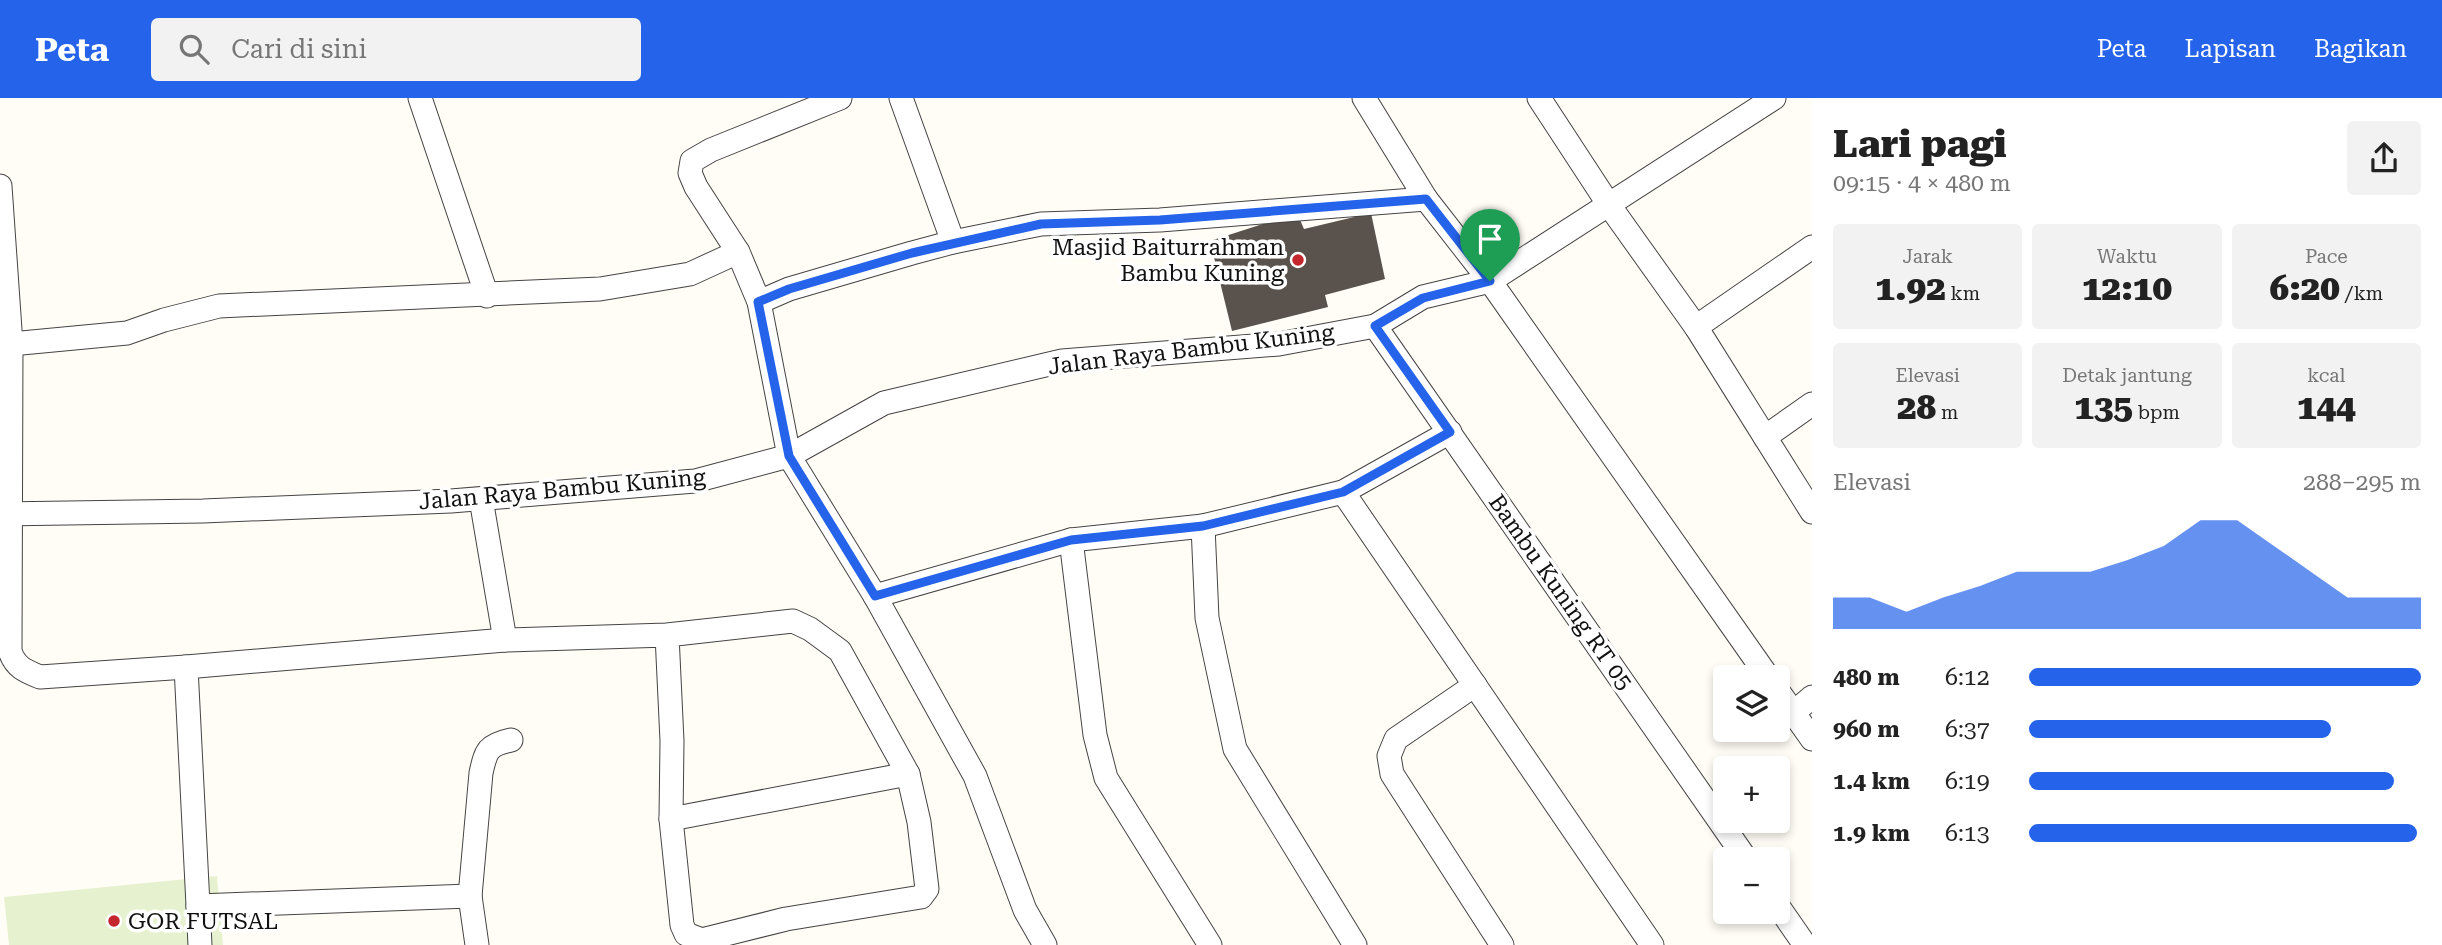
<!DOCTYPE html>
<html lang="id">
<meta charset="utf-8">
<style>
body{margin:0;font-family:"Roboto Serif",serif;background:#f2f2f2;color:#222;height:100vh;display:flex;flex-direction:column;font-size:26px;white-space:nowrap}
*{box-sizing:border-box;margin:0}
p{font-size:23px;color:#767676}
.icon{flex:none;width:38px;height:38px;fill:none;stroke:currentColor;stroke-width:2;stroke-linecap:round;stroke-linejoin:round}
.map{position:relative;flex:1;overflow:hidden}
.details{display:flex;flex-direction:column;background:#fff;width:630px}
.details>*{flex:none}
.buttons{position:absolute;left:1713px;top:567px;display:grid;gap:14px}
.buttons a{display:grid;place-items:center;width:77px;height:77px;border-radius:7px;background:#fff;box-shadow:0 4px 10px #0003;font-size:35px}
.pin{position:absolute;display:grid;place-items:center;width:60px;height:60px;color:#fff;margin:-72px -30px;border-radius:50% 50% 50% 0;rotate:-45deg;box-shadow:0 0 7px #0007}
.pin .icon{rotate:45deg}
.round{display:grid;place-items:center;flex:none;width:74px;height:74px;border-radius:7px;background:#f2f2f2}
.summary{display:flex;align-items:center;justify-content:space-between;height:119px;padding:0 21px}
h1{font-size:38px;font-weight:800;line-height:52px}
.stats{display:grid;grid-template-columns:repeat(3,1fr);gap:10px;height:119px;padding:7px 21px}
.stats div{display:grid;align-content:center;border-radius:7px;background:#f2f2f2;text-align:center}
.stats b{font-size:35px;font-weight:800}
.stats small{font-size:19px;font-weight:400}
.stats p{font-size:19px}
.chart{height:196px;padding:14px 21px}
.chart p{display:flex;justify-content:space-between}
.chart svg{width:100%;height:126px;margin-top:7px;fill:#2563eb;opacity:.7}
ul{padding:0 21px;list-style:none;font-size:23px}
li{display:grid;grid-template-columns:112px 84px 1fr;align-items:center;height:52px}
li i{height:18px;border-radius:9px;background:#2563eb}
header{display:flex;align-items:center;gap:42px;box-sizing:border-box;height:98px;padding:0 35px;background:#2563eb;color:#fff}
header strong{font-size:33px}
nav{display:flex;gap:38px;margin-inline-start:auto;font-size:24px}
.search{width:490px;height:63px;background:#f2f2f2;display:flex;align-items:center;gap:18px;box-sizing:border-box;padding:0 24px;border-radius:7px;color:#767676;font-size:26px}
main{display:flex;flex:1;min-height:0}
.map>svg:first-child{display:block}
.pitch{fill:#e6f2cf}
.building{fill:#5a524d}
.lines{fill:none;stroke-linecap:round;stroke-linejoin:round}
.minor-casing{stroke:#444;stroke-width:25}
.minor{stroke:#fff;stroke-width:23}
.route-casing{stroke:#fff;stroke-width:14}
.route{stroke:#2563eb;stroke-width:9}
.poi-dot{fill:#c4262e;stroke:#fff;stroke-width:2.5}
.labels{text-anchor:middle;stroke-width:7;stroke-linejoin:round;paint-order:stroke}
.poi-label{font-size:23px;fill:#111;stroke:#fff;text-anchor:end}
.street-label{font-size:23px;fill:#111;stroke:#fff}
</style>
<header>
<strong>Peta</strong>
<div class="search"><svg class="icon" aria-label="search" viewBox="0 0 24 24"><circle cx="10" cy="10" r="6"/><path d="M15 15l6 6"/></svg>Cari di sini</div>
<nav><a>Peta</a><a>Lapisan</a><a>Bagikan</a></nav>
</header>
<main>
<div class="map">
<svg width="1812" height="847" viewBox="0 0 1812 847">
<rect width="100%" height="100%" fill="#fffdf5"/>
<path class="pitch" d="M217,778L223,847H9L4,799Z"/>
<path class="building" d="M1297,115L1304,131L1371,115L1385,181L1325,197L1328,209L1232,233L1210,143Z"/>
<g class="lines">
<g class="minor-casing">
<g id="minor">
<path d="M420,0L487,198"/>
<path d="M901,0L953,144"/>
<path d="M1364,0L1426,101L1490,183L1774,0"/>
<path d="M1539,0L1609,107L1696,229L1812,414"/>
<path d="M0,88L11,246L10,553C15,569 25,573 40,579L186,569L505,542L481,401"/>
<path d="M738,154L696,89L690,75L692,63L711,52L840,0"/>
<path d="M759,204L789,191L912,155L953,144L1041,126L1160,122L1426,101"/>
<path d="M1375,228L1746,761"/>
<path d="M1696,229L1812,149"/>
<path d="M11,246L127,235L164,222L219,208L600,191L690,176L738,154L759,204L789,358L875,498L975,678L1025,812L1045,847"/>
<path d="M1765,339L1812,306"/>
<path d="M1343,394L1652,847"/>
<path d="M0,416L203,413L451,403L695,383L789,358L884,305L1062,263L1279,246L1375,228L1423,199L1490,183L1768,579"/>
<path d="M1203,428L1207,520L1235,651L1355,847"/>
<path d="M1071,442L1095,637L1106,680L1210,847"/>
<path d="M875,498L1071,442L1203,428L1343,394L1450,334"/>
<path d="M505,542L667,537L672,643L671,721L682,827L686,836L702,842L786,821L921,799L927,791L919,724L908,676L840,553L810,531L793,523L667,537"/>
<path d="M186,569L200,847"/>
<path d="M1475,587L1396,641L1389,658L1392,676L1502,847"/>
<path d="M1778,593L1812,641"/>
<path d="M1793,615L1812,599"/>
<path d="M671,721L908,676"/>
<path d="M198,808L470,798"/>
<path d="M1778,808L1805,847"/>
<path d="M477,847L470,798L481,675C486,652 488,647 511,642"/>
</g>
</g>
<use href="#minor" class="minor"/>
</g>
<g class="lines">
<g class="route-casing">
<path id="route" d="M1426,101L1490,183L1423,200L1375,228L1450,334L1343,394L1203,428L1071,442L875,498L789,358L758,204L789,191L912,155L1041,126L1160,122Z"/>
</g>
<use href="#route" class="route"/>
</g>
<g class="poi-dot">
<circle cx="1298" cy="162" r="7"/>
<circle cx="114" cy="823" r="7"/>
</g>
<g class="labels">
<g class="poi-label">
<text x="1284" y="157">Masjid Baiturrahman<tspan x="1284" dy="26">Bambu Kuning</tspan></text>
<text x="128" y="831" text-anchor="start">GOR FUTSAL</text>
</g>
<g class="street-label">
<text transform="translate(1191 251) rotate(-7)" y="8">Jalan Raya Bambu Kuning</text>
<text transform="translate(562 391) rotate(-5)" y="8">Jalan Raya Bambu Kuning</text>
<text transform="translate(1561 494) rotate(55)" y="8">Bambu Kuning RT 05</text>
</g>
</g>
</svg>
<div class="buttons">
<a><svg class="icon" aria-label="layers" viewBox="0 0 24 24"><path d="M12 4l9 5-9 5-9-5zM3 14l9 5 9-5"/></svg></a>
<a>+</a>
<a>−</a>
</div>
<div class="pin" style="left:1490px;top:183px;background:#1e9e55"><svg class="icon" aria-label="arrive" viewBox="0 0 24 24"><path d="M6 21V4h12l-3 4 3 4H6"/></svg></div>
</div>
<section class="details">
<div class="summary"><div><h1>Lari pagi</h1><p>09:15 · 4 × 480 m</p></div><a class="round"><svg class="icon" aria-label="share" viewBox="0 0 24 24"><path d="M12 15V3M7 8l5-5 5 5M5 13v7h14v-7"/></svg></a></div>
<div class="stats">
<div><p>Jarak</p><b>1.92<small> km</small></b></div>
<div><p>Waktu</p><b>12:10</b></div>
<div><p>Pace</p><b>6:20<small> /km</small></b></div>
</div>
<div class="stats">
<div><p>Elevasi</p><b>28<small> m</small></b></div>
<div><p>Detak jantung</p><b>135<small> bpm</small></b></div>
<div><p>kcal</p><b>144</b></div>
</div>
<div class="chart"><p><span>Elevasi</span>288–295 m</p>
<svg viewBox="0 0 160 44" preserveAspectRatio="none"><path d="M0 44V33L10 33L20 38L30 33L40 29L50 24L60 24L70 24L80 20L90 15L100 6L110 6L120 15L130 24L140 33L150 33L160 33V44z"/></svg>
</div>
<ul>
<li><b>480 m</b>6:12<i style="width:100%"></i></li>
<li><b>960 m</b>6:37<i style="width:77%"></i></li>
<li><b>1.4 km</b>6:19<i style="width:93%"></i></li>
<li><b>1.9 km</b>6:13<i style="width:99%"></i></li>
</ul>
</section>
</main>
